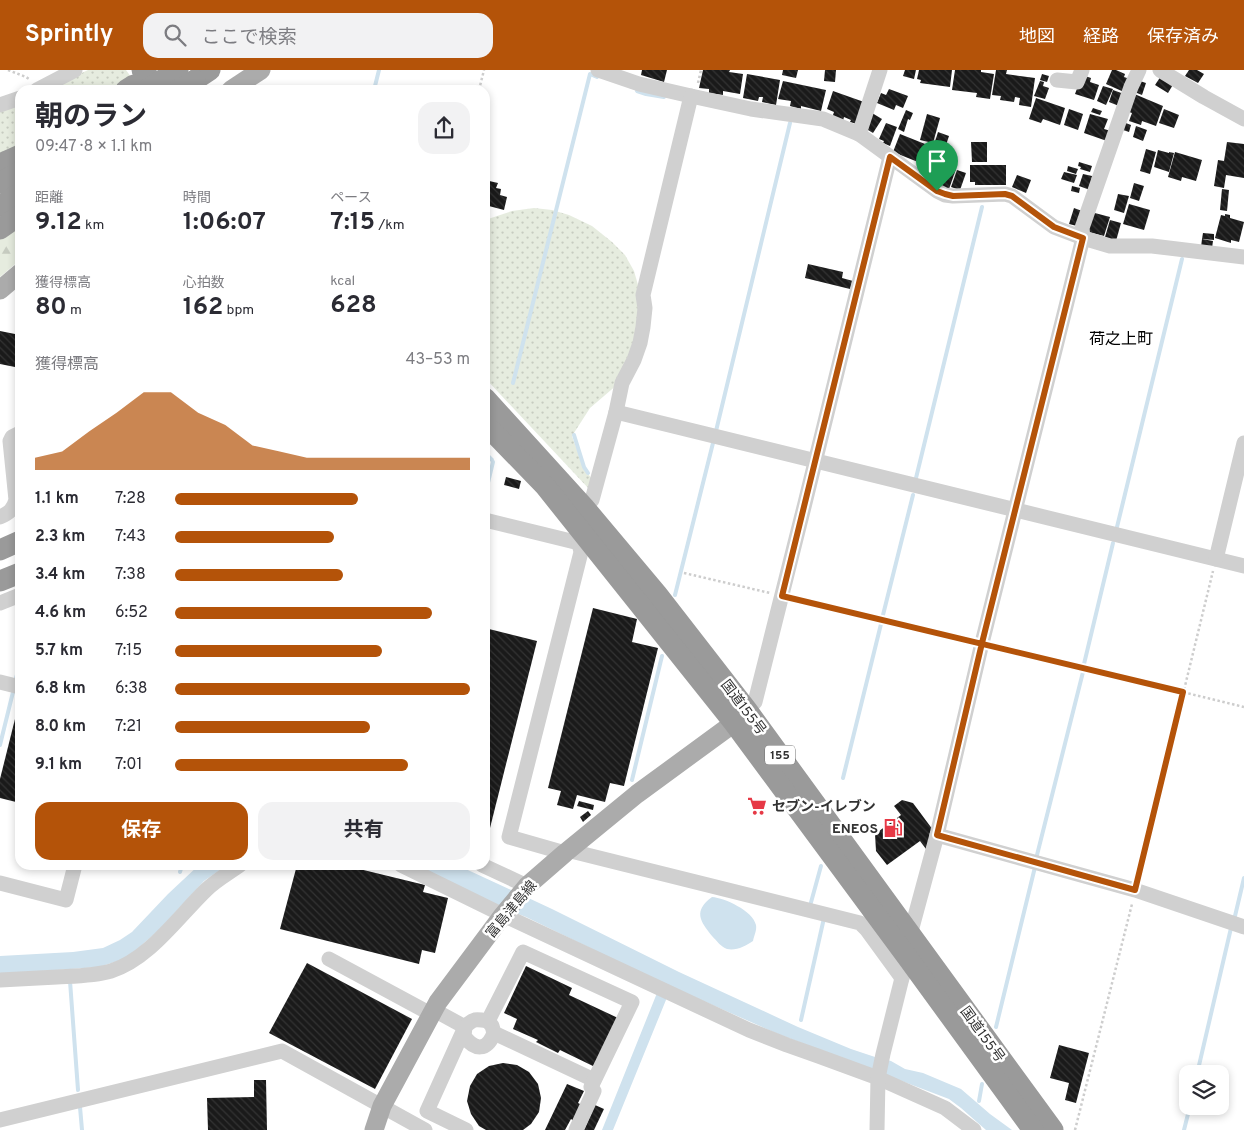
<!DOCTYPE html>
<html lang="ja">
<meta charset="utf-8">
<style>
body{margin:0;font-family:Overpass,"Noto Sans JP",sans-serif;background:#f2f2f3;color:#2b2b33;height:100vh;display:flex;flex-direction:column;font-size:19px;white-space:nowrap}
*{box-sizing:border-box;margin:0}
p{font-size:16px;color:#7c7c81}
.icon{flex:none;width:28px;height:28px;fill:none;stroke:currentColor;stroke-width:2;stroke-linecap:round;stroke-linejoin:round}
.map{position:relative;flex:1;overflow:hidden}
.side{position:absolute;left:15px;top:15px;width:475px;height:785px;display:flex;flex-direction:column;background:#fff;border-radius:15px;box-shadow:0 2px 8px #0003}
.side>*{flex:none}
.controls{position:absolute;left:1179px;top:995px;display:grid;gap:10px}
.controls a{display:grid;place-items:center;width:50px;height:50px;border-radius:10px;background:#fff;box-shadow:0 2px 8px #0003;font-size:25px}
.pin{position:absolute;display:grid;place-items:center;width:42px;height:42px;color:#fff;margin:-51px -21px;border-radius:50% 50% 50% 0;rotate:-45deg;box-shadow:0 0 5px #0007}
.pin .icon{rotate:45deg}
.round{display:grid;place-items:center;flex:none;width:52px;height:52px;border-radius:15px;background:#f2f2f3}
.summary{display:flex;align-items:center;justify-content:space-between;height:85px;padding:0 20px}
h1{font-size:28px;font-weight:700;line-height:38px}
.figures{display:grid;grid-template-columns:repeat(3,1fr);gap:8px;height:85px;padding:5px 20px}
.figures div{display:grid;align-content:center}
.figures b{font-size:25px;font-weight:700}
.figures small{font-size:14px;font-weight:400}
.figures p{font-size:14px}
.chart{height:140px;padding:10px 20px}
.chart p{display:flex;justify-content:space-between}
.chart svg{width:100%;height:90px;margin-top:5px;fill:#b45309;opacity:.7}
.primary-button{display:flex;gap:10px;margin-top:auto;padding:10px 20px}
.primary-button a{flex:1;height:58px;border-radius:15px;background:#b45309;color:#fff;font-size:20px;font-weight:700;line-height:58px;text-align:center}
.primary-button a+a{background:#f2f2f3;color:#2b2b33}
ul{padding:0 20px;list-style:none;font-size:16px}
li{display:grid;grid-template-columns:80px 60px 1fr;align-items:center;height:38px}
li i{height:12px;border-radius:6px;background:#b45309}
header{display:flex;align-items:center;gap:30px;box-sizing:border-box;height:70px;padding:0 25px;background:#b45309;color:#fff}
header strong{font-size:24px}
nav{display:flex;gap:28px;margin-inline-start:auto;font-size:18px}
.search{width:350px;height:45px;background:#f2f2f3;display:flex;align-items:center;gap:12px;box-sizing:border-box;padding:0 18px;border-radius:15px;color:#7c7c81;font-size:19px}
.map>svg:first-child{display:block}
.grass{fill:url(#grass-dots)}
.forest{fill:url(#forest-firs)}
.water{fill:#cfe2ee}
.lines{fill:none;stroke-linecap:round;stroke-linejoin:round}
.stream{stroke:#cfe2ee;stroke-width:4}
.building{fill:url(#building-back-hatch)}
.path{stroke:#cdcdcd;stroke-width:2.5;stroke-dasharray:2.5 2.5;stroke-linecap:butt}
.minor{stroke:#d0d0d0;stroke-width:15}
.major{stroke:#ababab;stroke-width:19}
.highway{stroke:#9a9a9a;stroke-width:21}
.highway-bridge{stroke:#9a9a9a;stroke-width:21}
.route-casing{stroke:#fff;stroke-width:10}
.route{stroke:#b45309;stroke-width:6}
.labels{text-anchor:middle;stroke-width:5;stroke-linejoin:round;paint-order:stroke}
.shield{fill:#fff;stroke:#707070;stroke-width:1}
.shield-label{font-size:12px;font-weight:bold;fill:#333}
.street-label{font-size:14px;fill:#333;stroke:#fff}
.poi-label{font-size:14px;font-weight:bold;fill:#333;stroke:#fff;text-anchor:start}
.quarter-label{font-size:16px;fill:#000;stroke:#fff}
</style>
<header>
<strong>Sprintly</strong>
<div class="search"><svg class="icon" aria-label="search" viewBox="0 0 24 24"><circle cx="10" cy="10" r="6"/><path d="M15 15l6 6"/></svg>ここで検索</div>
<nav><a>地図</a><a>経路</a><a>保存済み</a></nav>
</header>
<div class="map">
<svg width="1244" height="1060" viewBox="0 0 1244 1060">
<defs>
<pattern id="grass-dots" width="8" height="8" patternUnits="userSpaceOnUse" patternTransform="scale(1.25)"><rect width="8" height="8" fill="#e6ecdf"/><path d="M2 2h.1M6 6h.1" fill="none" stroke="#c6cbc0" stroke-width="1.8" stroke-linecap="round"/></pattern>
<pattern id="forest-firs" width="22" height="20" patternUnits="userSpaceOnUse" patternTransform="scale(1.25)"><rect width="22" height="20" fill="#e6ecdf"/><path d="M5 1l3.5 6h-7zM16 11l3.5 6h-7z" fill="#c6cbc0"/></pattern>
<pattern id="building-back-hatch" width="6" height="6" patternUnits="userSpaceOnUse" patternTransform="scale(1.25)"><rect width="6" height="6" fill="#1a1a1a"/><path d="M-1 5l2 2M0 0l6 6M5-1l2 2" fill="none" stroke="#333"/></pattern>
</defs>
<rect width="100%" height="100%" fill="#fff"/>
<g class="grass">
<path d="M88,0H126L131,7L111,20H47Z"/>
<path d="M20,32V85L0,100V41Z"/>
<path d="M534,138L552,140L569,145L592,156L612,172L625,185L634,201L640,222L639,262L618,314L590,338L572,366L584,399L593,410L590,420L485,308V150L512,141Z"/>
</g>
<path class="forest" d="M20,154V190L0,207V169Z"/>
<g class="water">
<path d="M199,795H227L204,811L160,859L127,888L99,897L0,904V886L73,882L103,878L120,870L132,862L168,824Z"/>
<path d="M414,795H457L552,839L679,902L798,957L851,979L875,987L891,991L905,999L923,1003L961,1019L990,1044L1012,1060H986L961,1038L949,1029L778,964L674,918L668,925L613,1060H602L657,923L658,911L526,847L492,834Z"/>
<path d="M712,827C725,828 753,841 756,855C757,860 754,866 753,871C746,876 736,881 727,879C721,877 717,871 712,866C700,851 693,841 712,827Z"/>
</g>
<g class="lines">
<g class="stream">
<path d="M374,20L379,0"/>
<path d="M637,21L646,24L664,27"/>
<path d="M513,313L590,4L597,7"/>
<path d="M716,361L790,53"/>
<path d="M574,365L584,397L588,403"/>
<path d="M485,383L492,390"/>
<path d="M916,408L982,137"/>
<path d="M485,425L493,392"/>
<path d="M1117,457L1182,189"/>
<path d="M675,525L713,373"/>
<path d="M883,545L913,425"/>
<path d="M1084,594L1113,473"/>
<path d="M16,608L20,594"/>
<path d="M0,675L13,622"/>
<path d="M843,708L881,554"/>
<path d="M632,710L662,586"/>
<path d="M1036,789L1083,602"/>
<path d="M180,802L182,795"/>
<path d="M810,836L821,796"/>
<path d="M1235,846L1244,808"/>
<path d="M70,911L78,1020"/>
<path d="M801,950L824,848"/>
<path d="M996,957L1035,797"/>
<path d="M1197,1004L1231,858"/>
<path d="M979,1031L982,1014"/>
<path d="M80,1037L82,1060"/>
<path d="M1184,1060L1190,1036"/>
</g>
</g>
<g class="building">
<path d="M642,0H667L664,12L641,5Z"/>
<path d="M703,0H730L729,2L743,4L740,24L723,21V25L709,23V19L699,18Z"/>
<path d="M783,0H798L796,8L782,5Z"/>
<path d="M825,0H836L835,12L824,11Z"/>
<path d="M905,0H916L914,9L903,6Z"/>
<path d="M919,0H952L950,17L920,13L921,10L917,9Z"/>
<path d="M955,0H981V2L994,4L990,29L976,27L977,23L952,20Z"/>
<path d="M996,0H1007L1006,4L1035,8L1031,37L1019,35L1020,28L1015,27L1014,32L1000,30L1001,26L992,25Z"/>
<path d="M1112,0H1116L1125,4L1124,7L1130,9L1124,22L1106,14Z"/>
<path d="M1189,0H1197L1204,4L1198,13L1185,6Z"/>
<path d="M747,4L780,10L776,35L762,32L763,27H759L758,31L743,28Z"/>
<path d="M1042,4L1049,6L1047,12L1040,10Z"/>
<path d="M1082,5L1091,8L1090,12L1099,15L1094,30L1075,24Z"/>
<path d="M1161,6L1174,13L1168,23L1155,15Z"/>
<path d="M1137,10L1146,13L1142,25L1132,21Z"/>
<path d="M783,11L826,20L821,41L801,36V39L790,36L791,31L778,29Z"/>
<path d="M1040,11L1044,12L1043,16L1049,18L1045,29L1034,26Z"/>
<path d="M1103,16L1113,19L1106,35L1097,31Z"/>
<path d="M889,19L908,26L903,38L896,35L894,40L877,33L881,23L886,25Z"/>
<path d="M1113,20L1124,24L1119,36L1109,32Z"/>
<path d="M833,21L864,32L857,54L850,52L851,50L844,47L843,51L832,48L834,42L827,39Z"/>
<path d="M1132,23L1163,36L1156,56L1142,51L1141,55L1129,51L1132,43L1126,41Z"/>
<path d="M1036,28L1065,38L1060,55L1043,49L1041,53L1029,49Z"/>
<path d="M1093,38L1102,41L1100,45L1091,42Z"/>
<path d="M1069,39L1083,44L1078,60L1064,55Z"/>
<path d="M1164,39L1179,45L1174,58L1159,53Z"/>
<path d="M906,40L913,43L910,50L908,49L904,62L898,59Z"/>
<path d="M872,43L882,49L873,63L863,57Z"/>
<path d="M927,44L940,48L933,73L920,70Z"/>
<path d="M1090,44L1108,49L1104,59L1111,61L1107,71L1084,63Z"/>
<path d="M1123,52L1131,55L1129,62L1120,59Z"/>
<path d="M886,53L897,57L890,76L883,73L884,71L879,69Z"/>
<path d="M1136,56L1147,60L1143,71L1133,67Z"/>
<path d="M938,62L949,66L944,81L933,78Z"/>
<path d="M900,64L925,74L918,92L893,82Z"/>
<path d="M971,72H987V92H972Z"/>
<path d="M1227,72L1244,74V108L1226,105L1224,118L1214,116L1218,90L1224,91Z"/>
<path d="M1146,79L1156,82L1150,104L1140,101Z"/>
<path d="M1158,80L1169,83V82L1174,83L1169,102L1154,97Z"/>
<path d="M1175,82L1202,90L1196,111L1182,107L1181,111L1168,107Z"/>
<path d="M927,85L937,89L931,107L921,103Z"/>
<path d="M1079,92L1092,96L1090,102L1080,99L1081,97L1078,96Z"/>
<path d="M970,95H1006V115H975V112H970Z"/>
<path d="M946,96L956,99L949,119L931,113L935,103L943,105Z"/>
<path d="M1068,96L1078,99L1076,104L1067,101Z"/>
<path d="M957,100L966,103L960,120L951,117Z"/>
<path d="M1064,102L1077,105L1074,113L1061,109Z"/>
<path d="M1083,104L1092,106L1090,120L1079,116Z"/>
<path d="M1017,105L1031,110L1026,123L1012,117Z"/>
<path d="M485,110L498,113L496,118L501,119L500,125L507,127L504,140L485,135Z"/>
<path d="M1134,113L1144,116L1139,131L1130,128Z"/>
<path d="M1072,116L1080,118L1079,123L1071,121Z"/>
<path d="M1222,119L1229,120L1227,141L1220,140Z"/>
<path d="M1118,124L1129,126L1124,143L1114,140Z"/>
<path d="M1129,134L1150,140L1144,160L1123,154Z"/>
<path d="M1074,138L1082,141L1077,156L1069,154Z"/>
<path d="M1091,142L1110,147L1104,166L1085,161Z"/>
<path d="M1225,144L1230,145V148L1244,152L1239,172L1231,170V173L1215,168L1221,145L1225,146Z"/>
<path d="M1110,150L1121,153L1116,171L1105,167Z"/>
<path d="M1203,163L1214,164V170L1202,169Z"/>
<path d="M1202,169L1213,171L1212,178L1201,177Z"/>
<path d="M808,194L843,202L842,208L853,211L850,219L805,208Z"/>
<path d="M0,261L20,265V298L0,294Z"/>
<path d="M506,407L521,411L519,419L504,415Z"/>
<path d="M593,538L637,549L632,572L658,578L624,716L610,713L605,732L577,725L573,739L557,735L561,721L548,718Z"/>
<path d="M485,558L537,571L490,758L485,757Z"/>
<path d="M16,645L20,646V733L0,728V709Z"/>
<path d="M902,730L913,733L933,760L926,779L920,771L887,795L876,781L875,764L901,745L894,736Z"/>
<path d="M579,731L594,735L593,740L577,736Z"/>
<path d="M588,741L591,745L583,752L580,747Z"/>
<path d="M297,795H343L425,815L423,822L448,828L435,883L422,880L419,894L280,859Z"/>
<path d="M307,893L412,949L375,1019L269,963Z"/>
<path d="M526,896L572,918L569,925L618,948L595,997L560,980L558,983L536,972L538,970L513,959L517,949L504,943Z"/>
<path d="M1059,975L1089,983L1076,1033L1065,1030L1069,1013L1050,1008Z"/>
<path d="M503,993L517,995L529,1002L538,1014L541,1028L539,1042L531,1054L523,1060H486L479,1056L471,1044L467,1031L470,1016L477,1004L489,996Z"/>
<path d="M254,1010H266L267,1060H208L207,1028L254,1027Z"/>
<path d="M567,1014L584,1021L578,1033L582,1035L574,1051L571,1049L565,1060H545Z"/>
<path d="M595,1035L604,1039L594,1060H584Z"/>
</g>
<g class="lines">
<g class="path">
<path d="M8,0L26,7L29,9"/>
<path d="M698,13L701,0"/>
<path d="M479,20L484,0"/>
<path d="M684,503L770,523"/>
<path d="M795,529L970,570"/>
<path d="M994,576L1244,637"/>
<path d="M1138,809L1213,501"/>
<path d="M1075,1060L1132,834"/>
</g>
<g class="minor">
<path d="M598,0L639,14L691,26L751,39L823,49L859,64L937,121L945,125L953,126L1005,124L1012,126L1054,157L1083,168L1110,176H1152L1244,187"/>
<path d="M1160,0L1204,27L1244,49"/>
<path d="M1057,10L1077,12L1082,0"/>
<path d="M37,20L75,0"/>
<path d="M0,35L20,28"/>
<path d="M859,64L880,0"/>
<path d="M616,342L1244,496"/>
<path d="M584,437L592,430L616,342L622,313L634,290L640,273L643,257L645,238L643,225L691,26"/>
<path d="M0,447C9,443 13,440 16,430L10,371L12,367L20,363"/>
<path d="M485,450L579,473L586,468"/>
<path d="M1216,489L1244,373"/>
<path d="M0,533L20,525"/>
<path d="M0,612L20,617"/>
<path d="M741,646L755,632L805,433L890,87"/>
<path d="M937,765L1135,820L1244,857"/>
<path d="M567,780L860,853L867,860L902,908"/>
<path d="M565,783L509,767L581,482L579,473"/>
<path d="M401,795L503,845L749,960L787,975L818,986L878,1008L945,1038L974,1060"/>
<path d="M482,795L527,816"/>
<path d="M0,813L66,830L75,795"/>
<path d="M910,865L937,765L982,573L1083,168L1082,158L1131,17L1139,0"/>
<path d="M329,889L431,944"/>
<path d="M0,910C19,909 38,908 57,907C75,906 94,906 111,901C149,889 178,847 206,820C216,810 229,803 240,795"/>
<path d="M434,940L465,957L464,966C475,981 487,981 494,963"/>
<path d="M488,951L492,956L494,963L594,1010"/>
<path d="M0,1050L282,981L425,1060"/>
<path d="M466,1060L427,1041L465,957C473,948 477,949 488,951L523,882L632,932L591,1017L594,1021L576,1060"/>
<path d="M877,1060L878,1008L883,984L904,900"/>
</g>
<g class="major">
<path d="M231,20L261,0"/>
<path d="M0,220L20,203"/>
<path d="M374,1060L382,1036L438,932L503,845L527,816L565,783L637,724L734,653"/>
</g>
<g class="highway">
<path d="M142,0L160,20"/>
<path d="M182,17L185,20L195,10L210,0"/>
<path d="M126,20L134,15"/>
<path d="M0,94L20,85"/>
<path d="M0,113L20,101"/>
<path d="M0,136L20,123"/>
<path d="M0,159L20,145"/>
<path d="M485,328L584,437L657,524L747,640L1053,1060"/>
<path d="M485,354L545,416L734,653L907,887L1033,1060"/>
<path d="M0,480L20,471"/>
<path d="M0,511L20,503"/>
</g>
<g class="highway-bridge">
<path d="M146,20L178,0"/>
<path d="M178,20L195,10"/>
</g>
</g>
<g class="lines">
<g class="route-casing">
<path id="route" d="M937,121L890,87L782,526L1183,622L1135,820L937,765L982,573L1083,168L1054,157L1012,126L1005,124L953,126L945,124L937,121"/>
</g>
<use href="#route" class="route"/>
</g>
<defs>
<g id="supermarket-bare" transform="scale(1.5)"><path d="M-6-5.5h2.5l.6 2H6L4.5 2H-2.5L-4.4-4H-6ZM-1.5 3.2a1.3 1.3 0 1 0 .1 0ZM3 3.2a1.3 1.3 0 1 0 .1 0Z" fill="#e63946" stroke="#fff" stroke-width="2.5" paint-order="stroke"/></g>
<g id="fuel-bare" transform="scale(1.5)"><path d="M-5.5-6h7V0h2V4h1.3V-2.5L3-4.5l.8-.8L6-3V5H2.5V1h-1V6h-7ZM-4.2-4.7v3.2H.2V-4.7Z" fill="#e63946" stroke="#fff" stroke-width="2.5" paint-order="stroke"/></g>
</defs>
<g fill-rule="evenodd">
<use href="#supermarket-bare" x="757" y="736"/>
<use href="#fuel-bare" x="893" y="758"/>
</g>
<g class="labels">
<rect class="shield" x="765" y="675.5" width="30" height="19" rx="4"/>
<g class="shield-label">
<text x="780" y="689">155</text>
</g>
<g class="street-label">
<text transform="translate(744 637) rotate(53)" y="5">国道155号</text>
<text transform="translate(511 839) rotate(-50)" y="5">富島津島線</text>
<text transform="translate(983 964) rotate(54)" y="5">国道155号</text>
</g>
<g class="poi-label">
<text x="772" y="741">セブン-イレブン</text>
<text x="878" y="763" text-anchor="end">ENEOS</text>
</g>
<g class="quarter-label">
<text x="1121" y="274">荷之上町</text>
</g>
</g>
</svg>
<div class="controls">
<a><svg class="icon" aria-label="layers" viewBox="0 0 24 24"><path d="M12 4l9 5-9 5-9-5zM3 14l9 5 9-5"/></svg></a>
</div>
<div class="pin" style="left:937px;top:121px;background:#1e9e55"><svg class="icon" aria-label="arrive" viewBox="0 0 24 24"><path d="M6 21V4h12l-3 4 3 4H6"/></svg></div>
<section class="side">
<div class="summary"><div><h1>朝のラン</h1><p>09:47 · 8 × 1.1 km</p></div><a class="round"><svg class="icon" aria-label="share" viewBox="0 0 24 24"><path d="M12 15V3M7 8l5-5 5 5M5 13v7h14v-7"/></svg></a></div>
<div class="figures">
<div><p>距離</p><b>9.12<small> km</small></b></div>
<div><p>時間</p><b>1:06:07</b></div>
<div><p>ペース</p><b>7:15<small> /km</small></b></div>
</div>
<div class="figures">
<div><p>獲得標高</p><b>80<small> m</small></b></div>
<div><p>心拍数</p><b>162<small> bpm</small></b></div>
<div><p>kcal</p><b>628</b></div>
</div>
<div class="chart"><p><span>獲得標高</span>43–53 m</p>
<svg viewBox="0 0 160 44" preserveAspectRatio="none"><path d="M0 44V38L10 35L20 25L30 16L40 6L50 6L60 16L70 22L80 32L90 35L100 38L110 38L120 38L130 38L140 38L150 38L160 38V44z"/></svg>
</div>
<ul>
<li><b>1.1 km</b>7:28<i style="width:62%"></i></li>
<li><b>2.3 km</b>7:43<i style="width:54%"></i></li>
<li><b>3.4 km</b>7:38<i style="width:57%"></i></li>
<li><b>4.6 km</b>6:52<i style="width:87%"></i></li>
<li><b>5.7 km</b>7:15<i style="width:70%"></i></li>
<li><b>6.8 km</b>6:38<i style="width:100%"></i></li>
<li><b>8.0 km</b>7:21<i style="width:66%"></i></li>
<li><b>9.1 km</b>7:01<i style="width:79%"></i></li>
</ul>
<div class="primary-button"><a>保存</a><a>共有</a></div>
</section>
</div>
